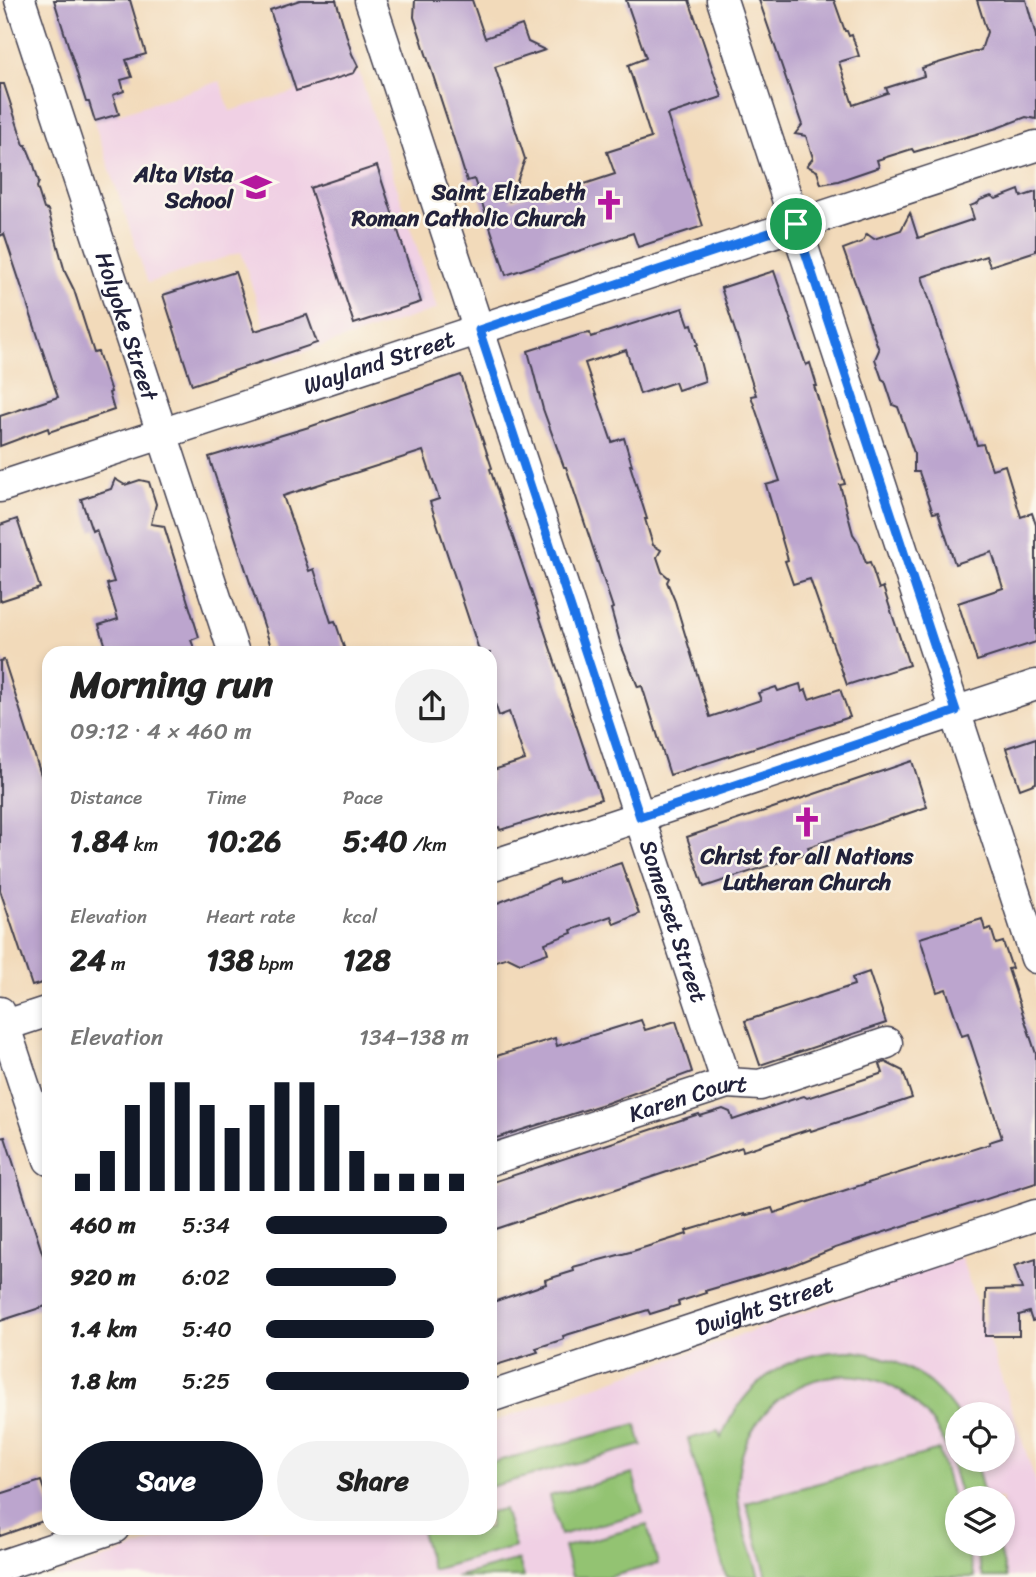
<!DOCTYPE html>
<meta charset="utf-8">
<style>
body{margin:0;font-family:Sriracha,sans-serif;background:#f2f2f2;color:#222;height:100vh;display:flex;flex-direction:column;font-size:26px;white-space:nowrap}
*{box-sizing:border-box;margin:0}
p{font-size:23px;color:#767676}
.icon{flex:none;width:38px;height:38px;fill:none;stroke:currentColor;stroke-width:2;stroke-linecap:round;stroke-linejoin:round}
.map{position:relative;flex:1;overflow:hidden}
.panel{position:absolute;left:42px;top:646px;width:455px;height:889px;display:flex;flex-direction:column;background:#fff;border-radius:21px;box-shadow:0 4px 10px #0003}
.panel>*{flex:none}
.tools{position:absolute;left:945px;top:1402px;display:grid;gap:14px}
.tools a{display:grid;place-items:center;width:70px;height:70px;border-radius:50%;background:#fff;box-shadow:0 4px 10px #0003;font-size:35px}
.pin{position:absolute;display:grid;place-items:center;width:60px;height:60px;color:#fff;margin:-30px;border:4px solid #fff;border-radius:50%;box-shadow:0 2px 7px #0007}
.round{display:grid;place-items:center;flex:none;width:74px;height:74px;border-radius:37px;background:#f2f2f2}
.headline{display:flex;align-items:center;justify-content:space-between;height:119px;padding:0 28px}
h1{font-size:38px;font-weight:700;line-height:52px}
.stats{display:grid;grid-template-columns:repeat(3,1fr);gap:10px;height:119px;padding:7px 28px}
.stats div{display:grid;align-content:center}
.stats b{font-size:30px;font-weight:700}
.stats small{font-size:19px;font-weight:400}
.stats p{font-size:19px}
.chart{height:196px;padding:14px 28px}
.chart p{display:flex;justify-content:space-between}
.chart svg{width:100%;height:126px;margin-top:7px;stroke:#111827;stroke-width:6}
.cta{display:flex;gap:14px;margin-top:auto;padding:14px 28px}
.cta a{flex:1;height:80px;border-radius:42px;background:#111827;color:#fff;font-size:28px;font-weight:700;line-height:80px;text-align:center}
.cta a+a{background:#f2f2f2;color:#222}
ul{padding:0 28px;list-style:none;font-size:23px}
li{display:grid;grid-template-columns:112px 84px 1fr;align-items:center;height:52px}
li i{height:18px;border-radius:9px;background:#111827}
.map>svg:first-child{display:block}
.built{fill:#f0d0e4;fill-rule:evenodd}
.green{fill:#93c372;stroke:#5a7256;stroke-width:2}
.building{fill:#bca5ce}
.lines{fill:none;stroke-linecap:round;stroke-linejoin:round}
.street-casing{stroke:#413e4e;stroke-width:33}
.street{stroke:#fff;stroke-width:30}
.route-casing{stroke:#fff;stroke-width:14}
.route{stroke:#1a73e8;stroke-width:9}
.labels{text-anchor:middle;stroke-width:5;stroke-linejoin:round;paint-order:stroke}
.poi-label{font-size:23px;font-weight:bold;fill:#22223b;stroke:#fbf7ec;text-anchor:end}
.street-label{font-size:23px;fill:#22223b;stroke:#fbf7ec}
</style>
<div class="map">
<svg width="1036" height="1577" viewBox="0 0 1036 1577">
<rect width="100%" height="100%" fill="#fbf7ec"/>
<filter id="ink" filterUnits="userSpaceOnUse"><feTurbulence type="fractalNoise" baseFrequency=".0143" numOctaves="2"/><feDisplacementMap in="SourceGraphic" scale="14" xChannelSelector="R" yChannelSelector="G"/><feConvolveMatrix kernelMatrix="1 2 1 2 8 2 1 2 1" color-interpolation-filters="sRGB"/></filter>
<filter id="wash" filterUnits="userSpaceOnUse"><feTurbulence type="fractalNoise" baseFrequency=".00686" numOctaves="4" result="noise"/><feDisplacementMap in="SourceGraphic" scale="28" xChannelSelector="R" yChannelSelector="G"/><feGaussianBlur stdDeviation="1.57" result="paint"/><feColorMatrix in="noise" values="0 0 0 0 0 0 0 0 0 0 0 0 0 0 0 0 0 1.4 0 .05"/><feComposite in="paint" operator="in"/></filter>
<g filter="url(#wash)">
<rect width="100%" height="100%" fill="#f2daba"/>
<g class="built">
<path d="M359,72L437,309L276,361L241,252L148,283L94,122L220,81L230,111Z"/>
<path d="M961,1257L1036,1482V1577H52L192,1528H490V1423ZM957,1414H1003V1460H957ZM957,1498H1003V1544H957Z"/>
</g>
<g class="green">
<path d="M853,1351C890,1356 924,1371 948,1402C950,1405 956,1411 957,1415C961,1427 957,1447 957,1460H975L985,1498H961C952,1465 945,1432 919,1407C853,1340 745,1387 738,1478C735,1511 750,1545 759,1577H726L688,1439L718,1431L721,1438C746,1379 789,1351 853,1351Z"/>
<path d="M636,1424L642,1445L490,1487V1463Z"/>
<path d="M939,1450L957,1515V1544H965L975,1577H767L746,1503Z"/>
<path d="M633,1474L643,1513L560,1535L549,1496Z"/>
<path d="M504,1509L515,1547L432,1570L421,1531L434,1528H490V1512Z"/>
<path d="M647,1525L658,1564L609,1577H572L564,1547Z"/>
<path d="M974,1544H998L1007,1577H983Z"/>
<path d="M519,1560L524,1577H455Z"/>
</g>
<g id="blocks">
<g class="building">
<path d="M54,0H130L146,54L126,60L132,77L121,80L124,91L113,95L119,114L95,121L89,102H86Z"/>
<path d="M300,0H336L352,54L358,66L354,73L296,91L270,10Z"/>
<path d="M415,0H472L485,38L522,25L528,42L545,50L495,67L525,159L510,201L544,190L545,197L615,174L607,152L651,138L628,65L646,58L626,0H689L722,97L667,115L703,226L638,247L633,233L506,275L474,179L467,181L457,149L414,17Z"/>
<path d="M759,0H834L845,31H847L849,36L852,35L859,56L839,62L853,105L888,93L886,88L924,76L922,68L981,50L987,32L977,0H1026L1036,36V119L1026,117L997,128L914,152L912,149L877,160L879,167L838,181L821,184L817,171L807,166L813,158L806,136L795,134L802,125Z"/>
<path d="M0,84H4L24,145H26L33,162L39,182L37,187L44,209L48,210L65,272L74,290L94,353L98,352L111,392L109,393L114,410L49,432L48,428L0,446V416L58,397L4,234L0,236Z"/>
<path d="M377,166L421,302L354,324L310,188Z"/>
<path d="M1019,190L1021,197L1036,192V251L990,266L986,256L922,277L977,445L983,444L992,469L1005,465L1021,517L1032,513L1036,525V642L977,661L958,603L1003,588L992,552L955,564L938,512L933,513L919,472H914V453L898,407L893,405L885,381L882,379L875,359L879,350L843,249L862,242L867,234L874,239L901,230L910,213L918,238L974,219L970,206L978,203L980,200L991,196L996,199Z"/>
<path d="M774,271L806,365L810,363L817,386H814L845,484L840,485L853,534L859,543L866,563L870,562L879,589L883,587L909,665L847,685L810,579L793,584L785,561L788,560L766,485L780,481L751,396L756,395L721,288Z"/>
<path d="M235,272L255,331L307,315L317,343L192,385L163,295Z"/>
<path d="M683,308L689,325L692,324L698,345H696L705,381L678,390L675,382L640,394L626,350L585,363L612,442L624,438L632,465H630L647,519H645L653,545L661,550L657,557L662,572L669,578L667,582L675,601L710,717L761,700L758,693L776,687L778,691L800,684L802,692L806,690L809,699L840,689L850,717L670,775L642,686L638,687L621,645L611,609L613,608L566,467H564L543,409L528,351L582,334L590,333L591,337Z"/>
<path d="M461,375L492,468L490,469L601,799L500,830L499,827L490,830V771L525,760L509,712L499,716L490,688V653H480L430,502L439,499L423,451L283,496L309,571L314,569L331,622L335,621L346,653H273L209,457L309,427Z"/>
<path d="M115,479L125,485L140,480L149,482L156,504L151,524L164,526L199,637L191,640L196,653H108L99,625L118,619L107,584L114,582L96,529L92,531L81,499L111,489Z"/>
<path d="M17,519L40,588L0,601V525Z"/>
<path d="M4,660L49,800V981L32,986L0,890V661Z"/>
<path d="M1036,738V783L1020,789L1006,748Z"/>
<path d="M912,761L927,807L808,847L810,852L704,887L687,837Z"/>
<path d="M621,863L639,914L614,924L611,916L571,930L572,933L545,943L548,953L520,963L508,957L490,963V906L558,879L559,883Z"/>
<path d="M982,919L985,930L991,928L996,944L1003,942L1012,968L1008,969L1036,1054V1183L835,1248L791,1266L705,1291L706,1293L678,1302L679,1305L650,1314L648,1310L563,1336L564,1339L536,1348L538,1352L490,1367V1303L546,1284L545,1280L574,1271L573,1267L630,1252L687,1234L686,1231L744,1214V1216L772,1208L774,1213L990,1144L989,1142L1002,1138L968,1034L962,1036L946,989L937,992L920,938Z"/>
<path d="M869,972L886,1023L760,1065L745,1021L854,985L852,978Z"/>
<path d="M641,1020L645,1030L676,1021L692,1072L607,1103L490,1140V1058L555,1038L557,1046Z"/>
<path d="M885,1062L903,1071L912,1098L811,1131L810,1129L743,1151L742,1147L490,1231V1183L699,1114L700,1116L723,1109L730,1112L733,1120L794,1099L804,1096L807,1098L883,1073L880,1064Z"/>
<path d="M5,1137L49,1274V1305L0,1321V1138Z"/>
<path d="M1036,1259V1320L1032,1321L1029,1312L1019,1315V1336H985L986,1290L1022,1289L1014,1266Z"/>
<path d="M41,1481L49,1505V1519L0,1536V1494Z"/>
</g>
</g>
</g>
<g filter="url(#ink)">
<use href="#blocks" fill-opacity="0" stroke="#413e4e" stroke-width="2"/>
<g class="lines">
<g class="street-casing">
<g id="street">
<path id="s1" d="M20,0L234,653"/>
<path id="s2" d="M370,0L727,1083"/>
<path d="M722,0L1036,958"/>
<path id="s3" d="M0,487L1036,146"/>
<path d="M490,866L1036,685"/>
<path d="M0,1012L49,1160"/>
<path d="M0,1027L49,1011"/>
<path id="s4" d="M490,1160L727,1083L760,1085L887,1043"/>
<path id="s5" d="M490,1397L1036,1215"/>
<path d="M0,1566L114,1528"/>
</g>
</g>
<use href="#street" class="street"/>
</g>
</g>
<g class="lines" filter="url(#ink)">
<g class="route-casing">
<path id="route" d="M796,224L956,711L640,817L479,330Z"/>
</g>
<use href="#route" class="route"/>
</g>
<defs>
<g id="school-bare" transform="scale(2.415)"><path d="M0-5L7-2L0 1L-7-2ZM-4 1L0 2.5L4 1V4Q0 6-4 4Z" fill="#b5179e" stroke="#fbf7ec" stroke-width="2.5" paint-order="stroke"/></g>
<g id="church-bare" transform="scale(2.415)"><path d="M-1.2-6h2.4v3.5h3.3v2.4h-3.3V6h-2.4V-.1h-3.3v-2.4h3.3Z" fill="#b5179e" stroke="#fbf7ec" stroke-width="2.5" paint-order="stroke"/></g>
</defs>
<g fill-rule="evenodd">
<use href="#school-bare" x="256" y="187"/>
<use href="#church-bare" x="609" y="205"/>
<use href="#church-bare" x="807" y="822"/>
</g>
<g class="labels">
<g class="poi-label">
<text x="233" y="182">Alta Vista<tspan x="233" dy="26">School</tspan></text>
<text x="586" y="200">Saint Elizabeth<tspan x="586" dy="26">Roman Catholic Church</tspan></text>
<text x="807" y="864" text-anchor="middle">Christ for all Nations<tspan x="807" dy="26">Lutheran Church</tspan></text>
</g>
<g class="street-label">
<text dy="8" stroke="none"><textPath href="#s1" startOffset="343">Holyoke Street</textPath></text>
<text dy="8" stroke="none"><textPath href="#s3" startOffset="399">Wayland Street</textPath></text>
<text dy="8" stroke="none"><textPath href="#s2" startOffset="970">Somerset Street</textPath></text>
<text dy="8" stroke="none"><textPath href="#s4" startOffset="208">Karen Court</textPath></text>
<text dy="8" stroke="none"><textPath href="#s5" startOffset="289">Dwight Street</textPath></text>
</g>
</g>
</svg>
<div class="tools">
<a><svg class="icon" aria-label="locate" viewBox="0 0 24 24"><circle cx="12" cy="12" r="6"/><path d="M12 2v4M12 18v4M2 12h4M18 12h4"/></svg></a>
<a><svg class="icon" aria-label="layers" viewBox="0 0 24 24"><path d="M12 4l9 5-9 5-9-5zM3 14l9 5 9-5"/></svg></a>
</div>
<div class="pin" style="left:796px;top:224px;background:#1e9e55"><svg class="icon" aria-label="arrive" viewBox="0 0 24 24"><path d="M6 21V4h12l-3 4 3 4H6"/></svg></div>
<section class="panel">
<div class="headline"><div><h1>Morning run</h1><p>09:12 · 4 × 460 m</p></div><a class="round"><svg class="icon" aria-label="share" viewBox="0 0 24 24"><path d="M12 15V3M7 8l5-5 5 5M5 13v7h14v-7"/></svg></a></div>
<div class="stats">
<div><p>Distance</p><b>1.84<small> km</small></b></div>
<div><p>Time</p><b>10:26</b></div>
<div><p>Pace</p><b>5:40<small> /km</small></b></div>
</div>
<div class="stats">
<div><p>Elevation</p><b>24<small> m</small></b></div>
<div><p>Heart rate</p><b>138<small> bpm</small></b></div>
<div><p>kcal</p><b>128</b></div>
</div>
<div class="chart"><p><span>Elevation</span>134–138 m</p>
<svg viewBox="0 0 160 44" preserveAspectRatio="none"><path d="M5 44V38M15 44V30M25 44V14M35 44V6M45 44V6M55 44V14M65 44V22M75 44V14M85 44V6M95 44V6M105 44V14M115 44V30M125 44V38M135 44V38M145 44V38M155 44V38"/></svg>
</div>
<ul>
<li><b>460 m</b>5:34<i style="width:89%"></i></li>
<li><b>920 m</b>6:02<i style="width:64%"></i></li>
<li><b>1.4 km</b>5:40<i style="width:83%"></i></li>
<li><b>1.8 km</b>5:25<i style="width:100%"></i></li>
</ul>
<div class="cta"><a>Save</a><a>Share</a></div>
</section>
</div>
